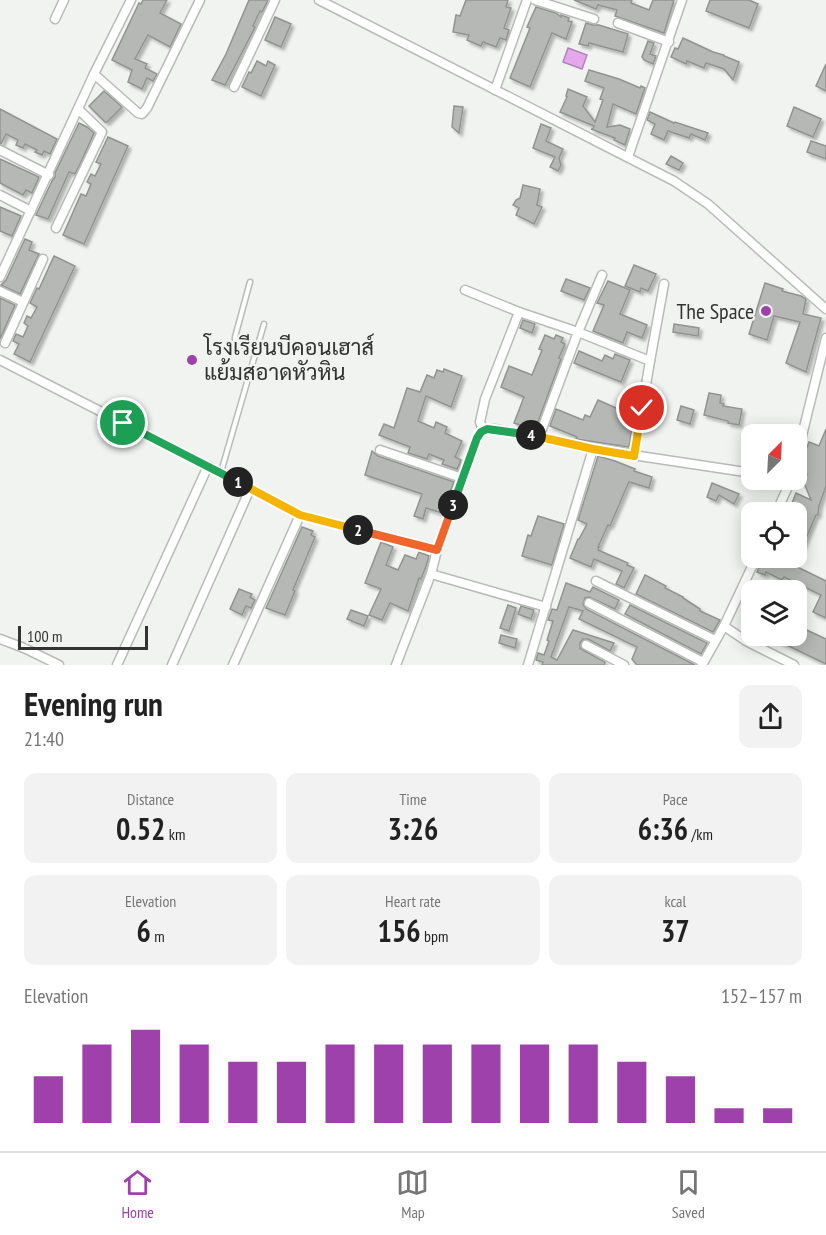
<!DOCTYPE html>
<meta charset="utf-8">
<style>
body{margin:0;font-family:"PT Sans Narrow",Sarabun,sans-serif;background:#f2f2f2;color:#222;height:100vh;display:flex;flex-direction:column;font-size:22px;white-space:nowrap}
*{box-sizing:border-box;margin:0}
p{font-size:20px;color:#767676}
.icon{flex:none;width:33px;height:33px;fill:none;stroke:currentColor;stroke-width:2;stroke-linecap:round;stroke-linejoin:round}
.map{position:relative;height:665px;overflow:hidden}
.side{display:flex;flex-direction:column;background:#fff;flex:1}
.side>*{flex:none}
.needle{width:39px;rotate:24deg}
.buttons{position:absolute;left:741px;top:424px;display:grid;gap:12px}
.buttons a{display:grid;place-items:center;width:66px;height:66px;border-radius:12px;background:#fff;box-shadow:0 3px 15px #0003;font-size:30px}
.scale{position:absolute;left:18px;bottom:15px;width:130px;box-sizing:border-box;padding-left:6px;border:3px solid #323332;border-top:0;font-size:16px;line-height:21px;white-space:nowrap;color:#323332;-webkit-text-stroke:4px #f0f3ef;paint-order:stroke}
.pin{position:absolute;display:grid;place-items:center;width:51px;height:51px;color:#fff;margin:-26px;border:3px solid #fff;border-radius:50%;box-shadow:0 2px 6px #0007}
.km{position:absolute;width:30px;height:30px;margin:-15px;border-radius:50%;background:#222;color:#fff;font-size:16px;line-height:30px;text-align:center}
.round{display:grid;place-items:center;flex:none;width:63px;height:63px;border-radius:12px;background:#f2f2f2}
.headline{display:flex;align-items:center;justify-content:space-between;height:102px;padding:0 24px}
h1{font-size:33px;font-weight:700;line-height:45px}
.figures{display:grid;grid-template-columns:repeat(3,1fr);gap:9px;height:102px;padding:6px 24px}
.figures div{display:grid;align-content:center;border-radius:12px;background:#f2f2f2;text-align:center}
.figures b{font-size:30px;font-weight:700}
.figures small{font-size:16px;font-weight:400}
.figures p{font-size:16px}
.chart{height:168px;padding:12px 24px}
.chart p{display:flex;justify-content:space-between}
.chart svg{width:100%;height:108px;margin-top:6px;stroke:#9f41ab;stroke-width:6}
.tabs{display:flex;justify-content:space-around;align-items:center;height:84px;border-top:2px solid #e0e0e0;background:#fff;font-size:16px;color:#767676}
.tabs a{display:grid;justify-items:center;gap:3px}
.tabs .active{color:#9f41ab}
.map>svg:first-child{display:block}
.water{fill:#e5a8ed;stroke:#af85b5;stroke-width:1.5}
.building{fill:#b5b8b4;stroke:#919491;stroke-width:1.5;filter:url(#shadow)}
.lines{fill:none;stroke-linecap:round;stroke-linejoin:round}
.service-casing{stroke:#b8bbb7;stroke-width:7}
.minor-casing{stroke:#b8bbb7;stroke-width:11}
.service{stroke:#fff;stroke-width:4}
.minor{stroke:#fff;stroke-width:8}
.split-1-casing{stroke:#fff;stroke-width:12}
.split-2-casing{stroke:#fff;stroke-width:12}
.split-3-casing{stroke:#fff;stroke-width:12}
.split-4-casing{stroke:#fff;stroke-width:12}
.split-5-casing{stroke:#fff;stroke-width:12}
.split-1{stroke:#22a559;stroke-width:8}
.split-2{stroke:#f5b400;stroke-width:8}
.split-3{stroke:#f0652b;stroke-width:8}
.split-4{stroke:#22a559;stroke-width:8}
.split-5{stroke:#f5b400;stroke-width:8}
.poi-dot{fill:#9f41ab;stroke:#f0f3ef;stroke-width:2}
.labels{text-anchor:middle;stroke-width:4.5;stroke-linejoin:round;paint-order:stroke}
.poi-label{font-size:22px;fill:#323332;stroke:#f0f3ef;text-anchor:end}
</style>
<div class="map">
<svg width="826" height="665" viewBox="0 0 826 665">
<defs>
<filter id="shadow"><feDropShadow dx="3" dy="3" stdDeviation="1.5" flood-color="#0004"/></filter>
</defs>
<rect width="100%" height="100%" fill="#f0f3ef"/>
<path class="water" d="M568,48L587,55L582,69L563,62Z"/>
<g class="building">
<path d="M143,0H167L160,13L181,24L170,47L148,35L135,59L147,64L145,68L157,74L153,81L147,78L142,89L128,82L132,70L112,60L139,3L141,4Z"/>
<path d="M249,0H268L262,12L260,11L253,26L255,27L250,37L225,85L212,80L226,54Z"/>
<path d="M466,0H508L506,7L511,8L504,28L509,30L506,40L500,38L496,47L483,42L481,46L467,40L469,35L453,32L456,15L460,16Z"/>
<path d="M574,0H632L631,3L649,10L653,0H674L664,33L615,16L617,10L598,5L596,9Z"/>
<path d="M710,0H749L758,4L749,28L706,11Z"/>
<path d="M536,7L556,13L561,17V15L569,18L568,21L572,22L566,39L552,33L530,87L510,78L530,28L527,27Z"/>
<path d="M275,17L291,24L281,47L265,40Z"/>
<path d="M586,23L593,25H599L628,34L623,52L589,43L588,46L579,44Z"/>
<path d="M683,38L713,52L724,55V56L739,62L733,80L724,69L706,63L704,68L687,61L686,64L671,57L675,48L678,49Z"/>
<path d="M648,41L654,43L650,54L656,56L653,64L644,60L642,57Z"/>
<path d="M257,61L266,66L268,61L275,65L261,96L242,87L249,72L251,73Z"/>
<path d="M826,64V91L816,86Z"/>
<path d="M589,70L619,79L640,88L641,86L645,88L636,114L613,104L607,127L620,125L630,129L625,145L614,140L615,138L591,129H593L594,126L560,112L567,97L566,96L568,89L587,97L583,106L595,122L603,100L600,99L604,88L585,81Z"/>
<path d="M104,91L122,107L107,122H105L89,106Z"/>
<path d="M454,106L463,107L459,133L452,127Z"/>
<path d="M794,107L821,119L813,137L787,126Z"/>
<path d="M0,109L57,139L50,154L44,151L42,155L35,152L37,150L25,144L23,148L16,145L18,140L6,134L1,144H0Z"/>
<path d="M650,112L674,123L675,122L708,133L705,140L691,134L689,138L668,131L664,140L651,134L655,124L647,120Z"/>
<path d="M79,123L87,127L94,133L82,160L75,174L69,172L48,219L36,215L52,181L55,177V173Z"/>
<path d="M541,124L551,128L546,141L563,149L559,158L561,165L558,171L550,167L555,157L533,148Z"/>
<path d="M108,137L128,146L84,244L63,235L81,194L86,196L91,184L87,182L91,174L95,176L101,164L96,162Z"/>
<path d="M811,141L826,146V159L807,152Z"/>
<path d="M671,156L683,163L679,170L666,164Z"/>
<path d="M0,159L39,177L32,193L26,190L23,195L0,183Z"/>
<path d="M523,185L540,189L537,205L542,207L534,224L516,215L519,208L513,205L516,200L520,198Z"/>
<path d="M0,207L21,216L12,236L0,231Z"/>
<path d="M25,239L32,242L29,250L39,254L20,294L1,285L6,280Z"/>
<path d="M54,256L75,266L30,362L14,354L19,344L13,341L16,334L23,337L28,326L24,323L27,316L31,318L37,307L30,303L37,288L39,289Z"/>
<path d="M634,265L656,274L648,291L641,288L640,292L625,286Z"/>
<path d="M566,279L590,288L584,300L561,291Z"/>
<path d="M608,281L630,290L620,314L647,325L642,338L627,332L623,343L593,331L604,305L597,303Z"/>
<path d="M765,283L783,289L782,291L801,296L806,299L803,314L821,318L806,372L786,363L800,322L774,316L767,340L749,334Z"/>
<path d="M0,298L15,305L0,339Z"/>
<path d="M523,320L535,324L532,333L520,328Z"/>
<path d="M674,324L699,328L698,336L673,332Z"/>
<path d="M545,335L554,339L556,335L563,338L561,342L565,344L559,358L561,359L535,430L514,423L524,397L501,387L509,366L532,375L542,350L539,349Z"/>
<path d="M579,351L602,361L605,355L613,359L615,354L630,360L621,382L574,363Z"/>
<path d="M444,369L462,376L451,407L426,396L418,421L434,428L436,422L447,427L445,433L462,441L455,457L461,460L457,469L442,464L444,460L429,454L427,459L408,453L410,447L379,435L384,424L394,428L407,388L420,392L427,375L434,378L437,370L443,372Z"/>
<path d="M709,393L721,395L720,403L724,404L723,406L742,409L739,425L728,423V421L704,415Z"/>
<path d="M598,400L634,416L629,447L576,439L577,437L550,426L556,409L583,420L585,415L590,417Z"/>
<path d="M681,406L694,410L690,424L677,420Z"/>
<path d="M826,429V486L819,506L818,515H816L802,548L796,546L797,510L790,508L796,493L811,500L804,483L807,474L798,470L809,442L819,446Z"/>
<path d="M372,451L378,456L454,482L442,513L426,508L423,519L414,516L422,494L365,475Z"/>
<path d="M598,456L615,461L635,469L634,471L652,477L649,488L629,482L628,484L610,526L608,525L598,547H599L598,550L628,563L627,565L634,568L624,588L616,584L622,571L594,559L591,567L570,558L578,539H579L587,524L578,520Z"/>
<path d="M712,483L739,494L734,504L719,495L716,501L707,497Z"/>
<path d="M538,516L564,524L552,565L522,556L528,535L531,536Z"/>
<path d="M302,527L313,531L311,535L315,537L293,590L295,591L285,615L266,608Z"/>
<path d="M381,542L393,547L386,565L398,570L405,555L416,559L419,552L429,556L426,566L421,579L419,578L408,611L390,603L382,620L369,615L381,589L365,583Z"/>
<path d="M763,558H785L783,560L826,581V618L813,612L821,595L784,577L782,580L766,572L765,575L757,572Z"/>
<path d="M645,575L666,586L665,588L683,597V598L700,609V611L720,620L713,632L636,594Z"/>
<path d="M566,583L590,592L593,587L619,600L615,609L589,597L585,598L583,604L586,609L695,665H637L632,659L637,647L579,619L583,611L569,607L551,657L557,660L573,630L614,643L610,651L588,639H583L580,643V648L583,650L605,662L604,665H542L543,662L536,660L538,653L544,655L549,641L547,640L553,621L548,620L552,609L557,610Z"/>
<path d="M239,589L252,594L250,597L255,600L251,608L246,606L242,615L230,609Z"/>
<path d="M508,605L516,608L509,631L500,628Z"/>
<path d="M630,605L707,643L701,654L625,614Z"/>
<path d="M521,606L534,610L531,619L518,614Z"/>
<path d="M351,610L368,616L364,626L347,619Z"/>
<path d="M796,625L826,639V664L768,636H796Z"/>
<path d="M501,635L517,639L515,648L499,643Z"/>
</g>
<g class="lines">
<g class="service-casing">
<g id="service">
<path d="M250,282L235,337V341L256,353"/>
<path d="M221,472L264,324"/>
</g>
</g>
<g class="minor-casing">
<g id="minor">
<path d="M319,0L674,181L708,204L826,309"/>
<path d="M535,0L594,19"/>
<path d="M55,19L64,0"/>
<path d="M618,23L669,42"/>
<path d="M94,74L138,113L142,114L147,108L200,0"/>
<path d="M234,87L275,0"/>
<path d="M495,90L527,0"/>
<path d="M0,150L49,175"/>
<path d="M628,157L682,0"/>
<path d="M0,195L31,211"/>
<path d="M56,228L102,132L78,109"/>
<path d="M0,277L94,74L131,0"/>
<path d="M465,290L519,312L578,332L602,275"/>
<path d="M0,291L23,302"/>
<path d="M5,343L43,259"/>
<path d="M0,360L221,473L300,515L437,550"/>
<path d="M650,361L664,284"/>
<path d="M483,430L480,422L485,399L519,312"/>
<path d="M539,437L578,332L650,361L634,456"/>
<path d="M380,450L462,478"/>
<path d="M796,460L826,338"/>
<path d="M776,513L791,480"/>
<path d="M431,574L546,607"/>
<path d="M596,581L715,640"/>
<path d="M589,603L703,662"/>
<path d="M724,626L746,641L794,665"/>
<path d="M0,639L24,648L59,665"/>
<path d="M586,645L624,665"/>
<path d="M117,665L208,466"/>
<path d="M172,665L250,489"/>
<path d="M233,665L300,515"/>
<path d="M396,665L431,574L437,550L477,438L483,430L494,429L539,437L593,449L752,473"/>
<path d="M528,665L593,449"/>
<path d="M702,665L724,626L756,558"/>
</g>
</g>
<use href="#service" class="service"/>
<use href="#minor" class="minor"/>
</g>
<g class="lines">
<g class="split-1-casing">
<path id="split-1" d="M123,423L238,482"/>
</g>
<g class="split-2-casing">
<path id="split-2" d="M238,482L300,515L358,530"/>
</g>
<g class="split-3-casing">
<path id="split-3" d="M358,530L437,550L453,505"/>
</g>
<g class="split-4-casing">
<path id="split-4" d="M453,505L477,438L481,432L487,429L531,435"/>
</g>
<g class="split-5-casing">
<path id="split-5" d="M531,435L593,449L634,456L642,408"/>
</g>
<use href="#split-1" class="split-1"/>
<use href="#split-2" class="split-2"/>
<use href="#split-3" class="split-3"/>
<use href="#split-4" class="split-4"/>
<use href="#split-5" class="split-5"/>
</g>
<g class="poi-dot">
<circle cx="766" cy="311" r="6"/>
<circle cx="192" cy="360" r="6"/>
</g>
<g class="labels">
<g class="poi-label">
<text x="754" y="319">The Space</text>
<text x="204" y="355" text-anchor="start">โรงเรียนบีคอนเฮาส์<tspan x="204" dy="25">แย้มสอาดหัวหิน</tspan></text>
</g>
</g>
</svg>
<div class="buttons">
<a><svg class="needle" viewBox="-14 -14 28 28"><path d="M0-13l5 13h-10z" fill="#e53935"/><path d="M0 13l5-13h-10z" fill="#767676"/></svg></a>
<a><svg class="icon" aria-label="locate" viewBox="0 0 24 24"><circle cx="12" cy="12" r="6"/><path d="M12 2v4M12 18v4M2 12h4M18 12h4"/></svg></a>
<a><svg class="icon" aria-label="layers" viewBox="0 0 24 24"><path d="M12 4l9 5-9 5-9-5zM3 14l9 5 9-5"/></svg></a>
</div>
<div class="scale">100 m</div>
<div class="pin" style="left:123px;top:423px;background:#1e9e55"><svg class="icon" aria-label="arrive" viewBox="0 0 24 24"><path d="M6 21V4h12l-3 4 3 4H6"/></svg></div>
<div class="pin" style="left:642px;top:408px;background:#d93025"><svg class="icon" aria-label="check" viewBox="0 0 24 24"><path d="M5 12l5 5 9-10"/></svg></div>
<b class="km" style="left:238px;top:482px">1</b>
<b class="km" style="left:358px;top:530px">2</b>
<b class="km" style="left:453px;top:505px">3</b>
<b class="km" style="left:531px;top:435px">4</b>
</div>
<section class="side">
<div class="headline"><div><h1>Evening run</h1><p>21:40</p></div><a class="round"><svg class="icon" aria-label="share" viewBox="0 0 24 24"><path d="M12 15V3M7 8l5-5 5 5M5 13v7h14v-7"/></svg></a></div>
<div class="figures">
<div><p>Distance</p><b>0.52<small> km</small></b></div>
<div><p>Time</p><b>3:26</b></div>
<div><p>Pace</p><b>6:36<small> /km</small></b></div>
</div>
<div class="figures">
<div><p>Elevation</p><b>6<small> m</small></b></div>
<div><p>Heart rate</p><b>156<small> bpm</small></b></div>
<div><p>kcal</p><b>37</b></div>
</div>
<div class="chart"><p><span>Elevation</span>152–157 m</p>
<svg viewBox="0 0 160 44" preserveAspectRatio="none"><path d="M5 44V25M15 44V12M25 44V6M35 44V12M45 44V19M55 44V19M65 44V12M75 44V12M85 44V12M95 44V12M105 44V12M115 44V12M125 44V19M135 44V25M145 44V38M155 44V38"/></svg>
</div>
</section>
<nav class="tabs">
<a class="active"><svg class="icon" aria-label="home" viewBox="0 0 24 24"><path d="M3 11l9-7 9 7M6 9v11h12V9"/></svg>Home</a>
<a><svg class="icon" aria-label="map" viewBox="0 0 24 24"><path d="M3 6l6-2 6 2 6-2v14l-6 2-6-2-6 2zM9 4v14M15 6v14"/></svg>Map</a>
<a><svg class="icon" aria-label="saved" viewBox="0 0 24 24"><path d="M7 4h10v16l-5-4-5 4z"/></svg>Saved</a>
</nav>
